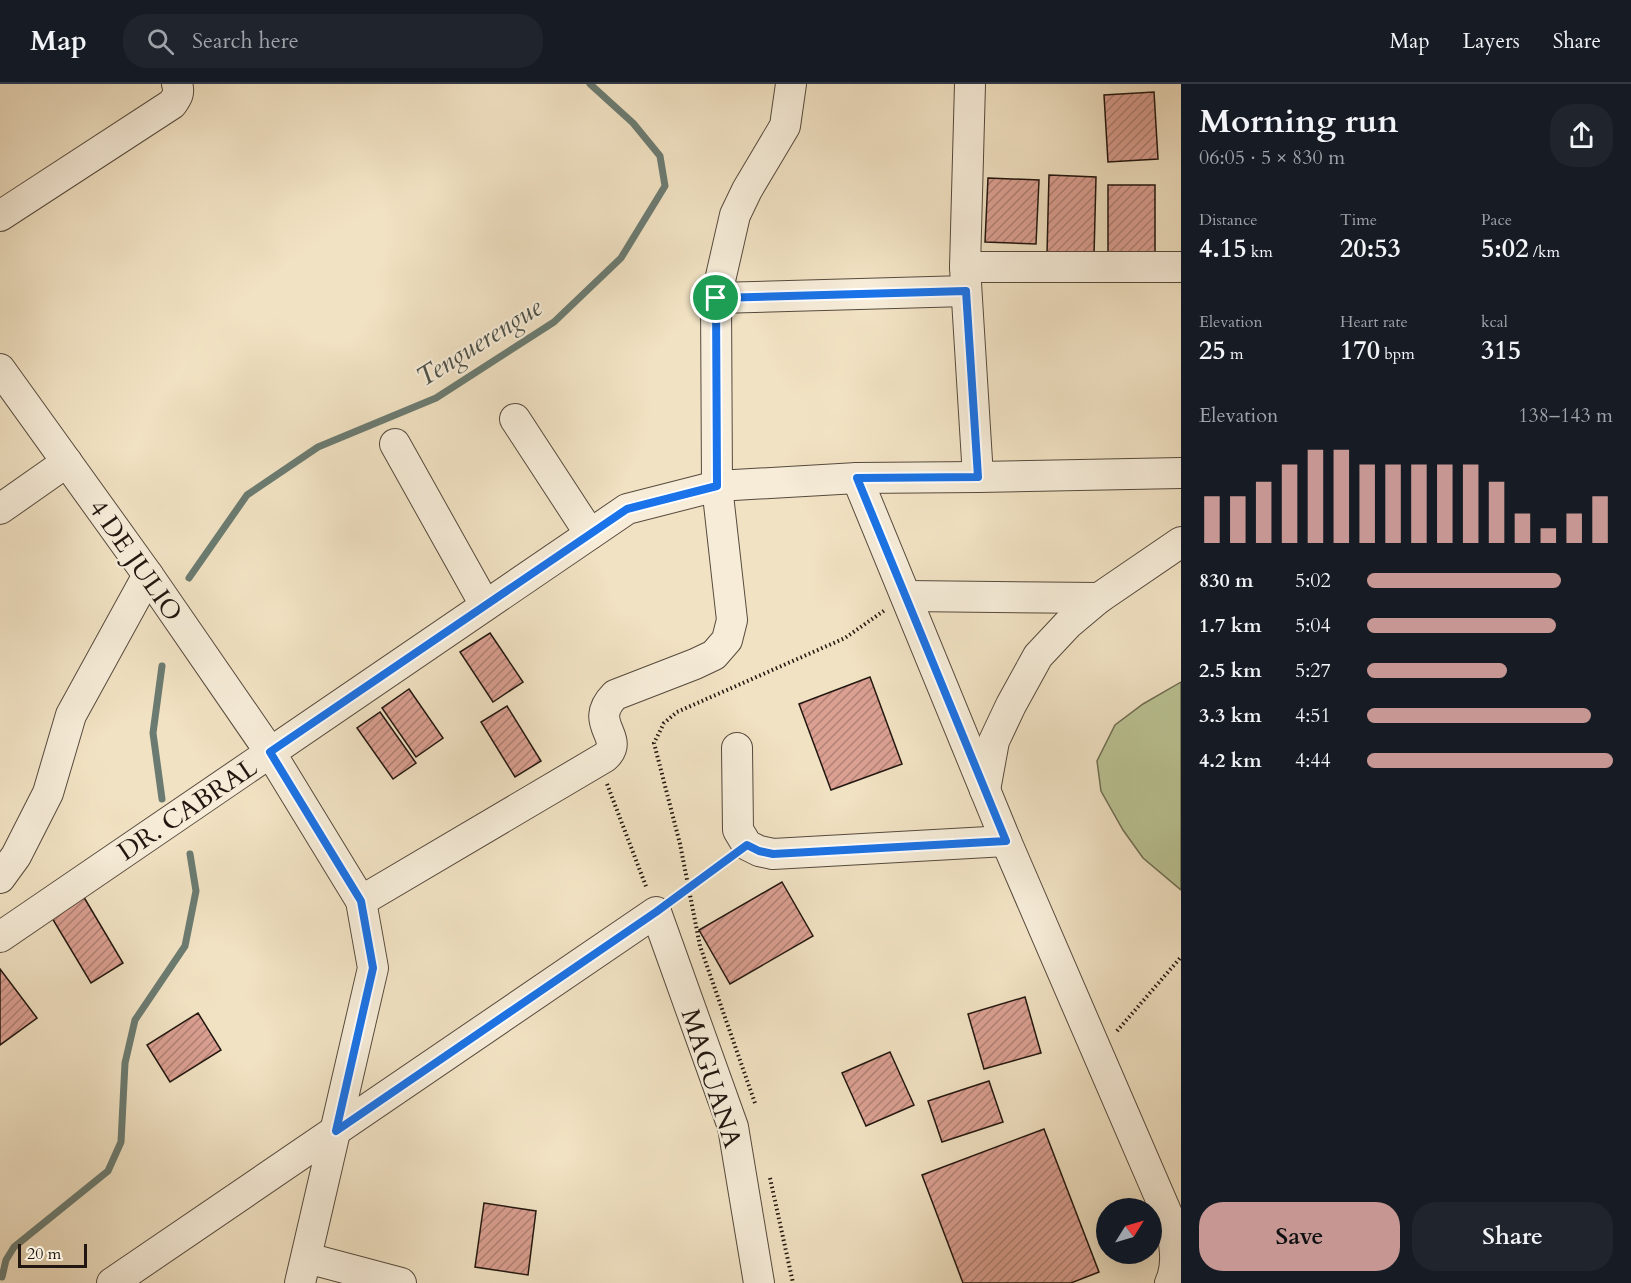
<!DOCTYPE html>
<meta charset="utf-8">
<style>
body{margin:0;font-family:Cardo,serif;background:#20242c;color:#f1f3f6;height:100vh;display:flex;flex-direction:column;font-size:22px;white-space:nowrap}
*{box-sizing:border-box;margin:0}
p{font-size:20px;color:#9ea1a6}
.icon{flex:none;width:33px;height:33px;fill:none;stroke:currentColor;stroke-width:2;stroke-linecap:round;stroke-linejoin:round}
.map{position:relative;flex:1;overflow:hidden}
.details{display:flex;flex-direction:column;background:#171b24;width:450px}
.details>*{flex:none}
.needle{width:39px;rotate:53deg}
.buttons{position:absolute;left:1096px;top:1114px;display:grid;gap:12px}
.buttons a{display:grid;place-items:center;width:66px;height:66px;border-radius:50%;background:#171b24;box-shadow:0 6px 24px #0002;font-size:30px}
.scale{position:absolute;left:18px;bottom:15px;width:69px;box-sizing:border-box;padding-left:6px;border:3px solid #221710;border-top:0;font-size:16px;line-height:21px;white-space:nowrap;color:#221710;-webkit-text-stroke:4px #f6ecd8;paint-order:stroke}
.pin{position:absolute;display:grid;place-items:center;width:51px;height:51px;color:#fff;margin:-26px;border:3px solid #fff;border-radius:50%;box-shadow:0 2px 6px #0007}
.round{display:grid;place-items:center;flex:none;width:63px;height:63px;border-radius:24px;background:#20242c}
.summary{display:flex;align-items:center;justify-content:space-between;height:102px;padding:0 18px}
h1{font-size:33px;font-weight:800;line-height:45px}
.figures{display:grid;grid-template-columns:repeat(3,1fr);gap:9px;height:102px;padding:6px 18px}
.figures div{display:grid;align-content:center}
.figures b{font-size:26px;font-weight:800}
.figures small{font-size:16px;font-weight:400}
.figures p{font-size:16px}
.chart{height:168px;padding:12px 18px}
.chart p{display:flex;justify-content:space-between}
.chart svg{width:100%;height:108px;margin-top:6px;stroke:#c59692;stroke-width:6}
.cta{display:flex;gap:12px;margin-top:auto;padding:12px 18px}
.cta a{flex:1;height:69px;border-radius:24px;background:#c59692;color:#111;font-size:24px;font-weight:800;line-height:69px;text-align:center}
.cta a+a{background:#20242c;color:#f1f3f6}
ul{padding:0 18px;list-style:none;font-size:20px}
li{display:grid;grid-template-columns:96px 72px 1fr;align-items:center;height:45px}
li i{height:15px;border-radius:8px;background:#c59692}
header{display:flex;align-items:center;gap:36px;box-sizing:border-box;height:84px;padding:0 30px;background:#171b24;border-bottom:2px solid #363941}
header strong{font-size:28px}
nav{display:flex;gap:33px;margin-inline-start:auto;font-size:21px}
.search{width:420px;height:54px;background:#20242c;display:flex;align-items:center;gap:15px;box-sizing:border-box;padding:0 21px;border-radius:24px;color:#9ea1a6;font-size:22px}
main{display:flex;flex:1;min-height:0}
.map>svg:first-child{display:block}
.pitch{fill:#bac394;stroke:#6e6d52;stroke-width:1.5}
.lines{fill:none;stroke-linecap:round;stroke-linejoin:round}
.stream{stroke:#6b7b71;stroke-width:7}
.building{fill:url(#building-hatch);stroke:#221710;stroke-width:1.5}
.minor-casing{stroke:#564a3d;stroke-width:32}
.path{stroke:#221710;stroke-width:4;stroke-dasharray:1.5 3;stroke-linecap:butt}
.minor{stroke:#f6ecd8;stroke-width:30}
.route-casing{stroke:#fff;stroke-width:12}
.route{stroke:#1a73e8;stroke-width:8}
.labels{text-anchor:middle;stroke-width:4.5;stroke-linejoin:round;paint-order:stroke}
.street-label{font-size:26px;fill:#221710;stroke:#f6ecd8}
.water-label{font-size:27px;font-style:italic;fill:#4c5149;stroke:#f6ecd8}
</style>
<header>
<strong>Map</strong>
<div class="search"><svg class="icon" aria-label="search" viewBox="0 0 24 24"><circle cx="10" cy="10" r="6"/><path d="M15 15l6 6"/></svg>Search here</div>
<nav><a>Map</a><a>Layers</a><a>Share</a></nav>
</header>
<main>
<div class="map">
<svg width="1181" height="1199" viewBox="0 0 1181 1199">
<defs>
<pattern id="building-hatch" width="6" height="6" patternUnits="userSpaceOnUse" patternTransform="scale(1.5)"><rect width="6" height="6" fill="#dba092"/><path d="M-1 1l2-2M0 6l6-6M5 7l2-2" fill="none" stroke="#b18176"/></pattern>
</defs>
<rect width="100%" height="100%" fill="#f1e2c3"/>
<filter id="stains"><feTurbulence type="fractalNoise" baseFrequency=".00333" numOctaves="4"/><feColorMatrix values="0 0 0 0 .2 0 0 0 0 .09 0 0 0 0 .02 0 0 0 .5 -.17"/></filter>
<radialGradient id="worn" r=".72"><stop offset=".6" stop-color="#630" stop-opacity="0"/><stop offset="1" stop-color="#630" stop-opacity=".3"/></radialGradient>
<path class="pitch" d="M1181,598V806L1143,774L1123,746L1101,707L1097,677L1115,641L1143,620Z"/>
<g class="lines">
<g class="stream">
<path d="M189,494L247,411L318,363L436,314L554,238L621,174L665,102L660,72L633,39L590,0"/>
<path d="M162,582L153,649L162,715"/>
<path d="M2,1193L6,1176L14,1163L108,1087L121,1058L125,979L135,936L185,862L196,807L190,770"/>
</g>
</g>
<g class="building">
<path d="M1154,8L1158,75L1108,78L1104,11Z"/>
<path d="M1049,91L1096,93L1094,172L1047,170Z"/>
<path d="M988,94L1039,96L1036,160L985,158Z"/>
<rect x="1108" y="101" width="47" height="69"/>
<path d="M490,549L523,598L493,618L460,568Z"/>
<path d="M870,593L902,680L831,706L799,620Z"/>
<path d="M409,605L443,654L416,673L382,624Z"/>
<path d="M507,622L541,677L515,693L481,638Z"/>
<path d="M380,628L416,679L393,695L357,644Z"/>
<path d="M782,798L813,852L730,900L699,846Z"/>
<path d="M82,810L123,879L91,899L49,829Z"/>
<path d="M0,885L37,934L0,961Z"/>
<path d="M1025,913L1041,969L984,985L968,930Z"/>
<path d="M198,929L221,966L170,998L147,961Z"/>
<path d="M890,968L914,1021L866,1042L842,989Z"/>
<path d="M989,997L1003,1038L942,1058L928,1017Z"/>
<path d="M1044,1045L1099,1188L1071,1199H963L922,1091Z"/>
<path d="M484,1119L536,1127L528,1191L475,1183Z"/>
</g>
<g class="lines">
<g class="minor-casing">
<g id="minor">
<path d="M970,0L965,183L978,393"/>
<path d="M0,132L172,20C177,13 180,9 177,0"/>
<path d="M965,183H1181"/>
<path d="M716,214L966,207"/>
<path d="M0,285L148,491L270,668L361,817L373,884L300,1199"/>
<path d="M515,335L590,450"/>
<path d="M395,360L485,521"/>
<path d="M857,394L1006,757L1171,1139C1174,1159 1179,1180 1170,1199"/>
<path d="M0,425L67,378"/>
<path d="M906,512L1099,514"/>
<path d="M737,664L738,746L747,761L759,767L773,770L1006,757"/>
<path d="M985,706L994,657L1011,621L1038,572L1068,540L1099,514L1181,458"/>
<path d="M0,794L16,772L48,709L71,631L148,491"/>
<path d="M361,817L605,673C627,653 586,640 615,611L695,580L714,571L727,556L732,536L717,402L716,214L735,131L747,106L785,42L791,0"/>
<path d="M0,853L627,425L717,402L857,394L978,393L1181,389"/>
<path d="M307,1174L401,1199"/>
<path d="M112,1199L656,828L733,1043L759,1199"/>
</g>
</g>
<g class="path">
<path d="M607,700L647,805"/>
<path d="M676,814L727,775"/>
<path d="M1117,947L1181,873"/>
<path d="M755,1019L700,862L680,760L654,659L664,639L677,628L845,554L885,526"/>
<path d="M770,1094L793,1199"/>
</g>
<use href="#minor" class="minor"/>
</g>
<g class="lines">
<g class="route-casing">
<path id="route" d="M966,207L978,393L857,394L1006,757L773,770L759,767L747,761L656,828L336,1047L373,884L361,817L270,668L627,425L717,402L716,214Z"/>
</g>
<use href="#route" class="route"/>
</g>
<g class="labels">
<g class="street-label">
<text transform="translate(136 476) rotate(55)" y="9">4 DE JULIO</text>
<text transform="translate(187 725) rotate(-34)" y="9">DR. CABRAL</text>
<text transform="translate(712 994) rotate(72)" y="9">MAGUANA</text>
</g>
<g class="water-label">
<text transform="translate(479 258) rotate(-32)" y="9">Tenguerengue</text>
</g>
</g>
<rect width="100%" height="100%" filter="url(#stains)"/>
<rect width="100%" height="100%" fill="url(#worn)"/>
</svg>
<div class="buttons">
<a><svg class="needle" viewBox="-14 -14 28 28"><path d="M0-13l5 13h-10z" fill="#e53935"/><path d="M0 13l5-13h-10z" fill="#9ea1a6"/></svg></a>
</div>
<div class="scale">20 m</div>
<div class="pin" style="left:716px;top:214px;background:#1e9e55"><svg class="icon" aria-label="arrive" viewBox="0 0 24 24"><path d="M6 21V4h12l-3 4 3 4H6"/></svg></div>
</div>
<section class="details">
<div class="summary"><div><h1>Morning run</h1><p>06:05 · 5 × 830 m</p></div><a class="round"><svg class="icon" aria-label="share" viewBox="0 0 24 24"><path d="M12 15V3M7 8l5-5 5 5M5 13v7h14v-7"/></svg></a></div>
<div class="figures">
<div><p>Distance</p><b>4.15<small> km</small></b></div>
<div><p>Time</p><b>20:53</b></div>
<div><p>Pace</p><b>5:02<small> /km</small></b></div>
</div>
<div class="figures">
<div><p>Elevation</p><b>25<small> m</small></b></div>
<div><p>Heart rate</p><b>170<small> bpm</small></b></div>
<div><p>kcal</p><b>315</b></div>
</div>
<div class="chart"><p><span>Elevation</span>138–143 m</p>
<svg viewBox="0 0 160 44" preserveAspectRatio="none"><path d="M5 44V25M15 44V25M25 44V19M35 44V12M45 44V6M55 44V6M65 44V12M75 44V12M85 44V12M95 44V12M105 44V12M115 44V19M125 44V32M135 44V38M145 44V32M155 44V25"/></svg>
</div>
<ul>
<li><b>830 m</b>5:02<i style="width:79%"></i></li>
<li><b>1.7 km</b>5:04<i style="width:77%"></i></li>
<li><b>2.5 km</b>5:27<i style="width:57%"></i></li>
<li><b>3.3 km</b>4:51<i style="width:91%"></i></li>
<li><b>4.2 km</b>4:44<i style="width:100%"></i></li>
</ul>
<div class="cta"><a>Save</a><a>Share</a></div>
</section>
</main>
